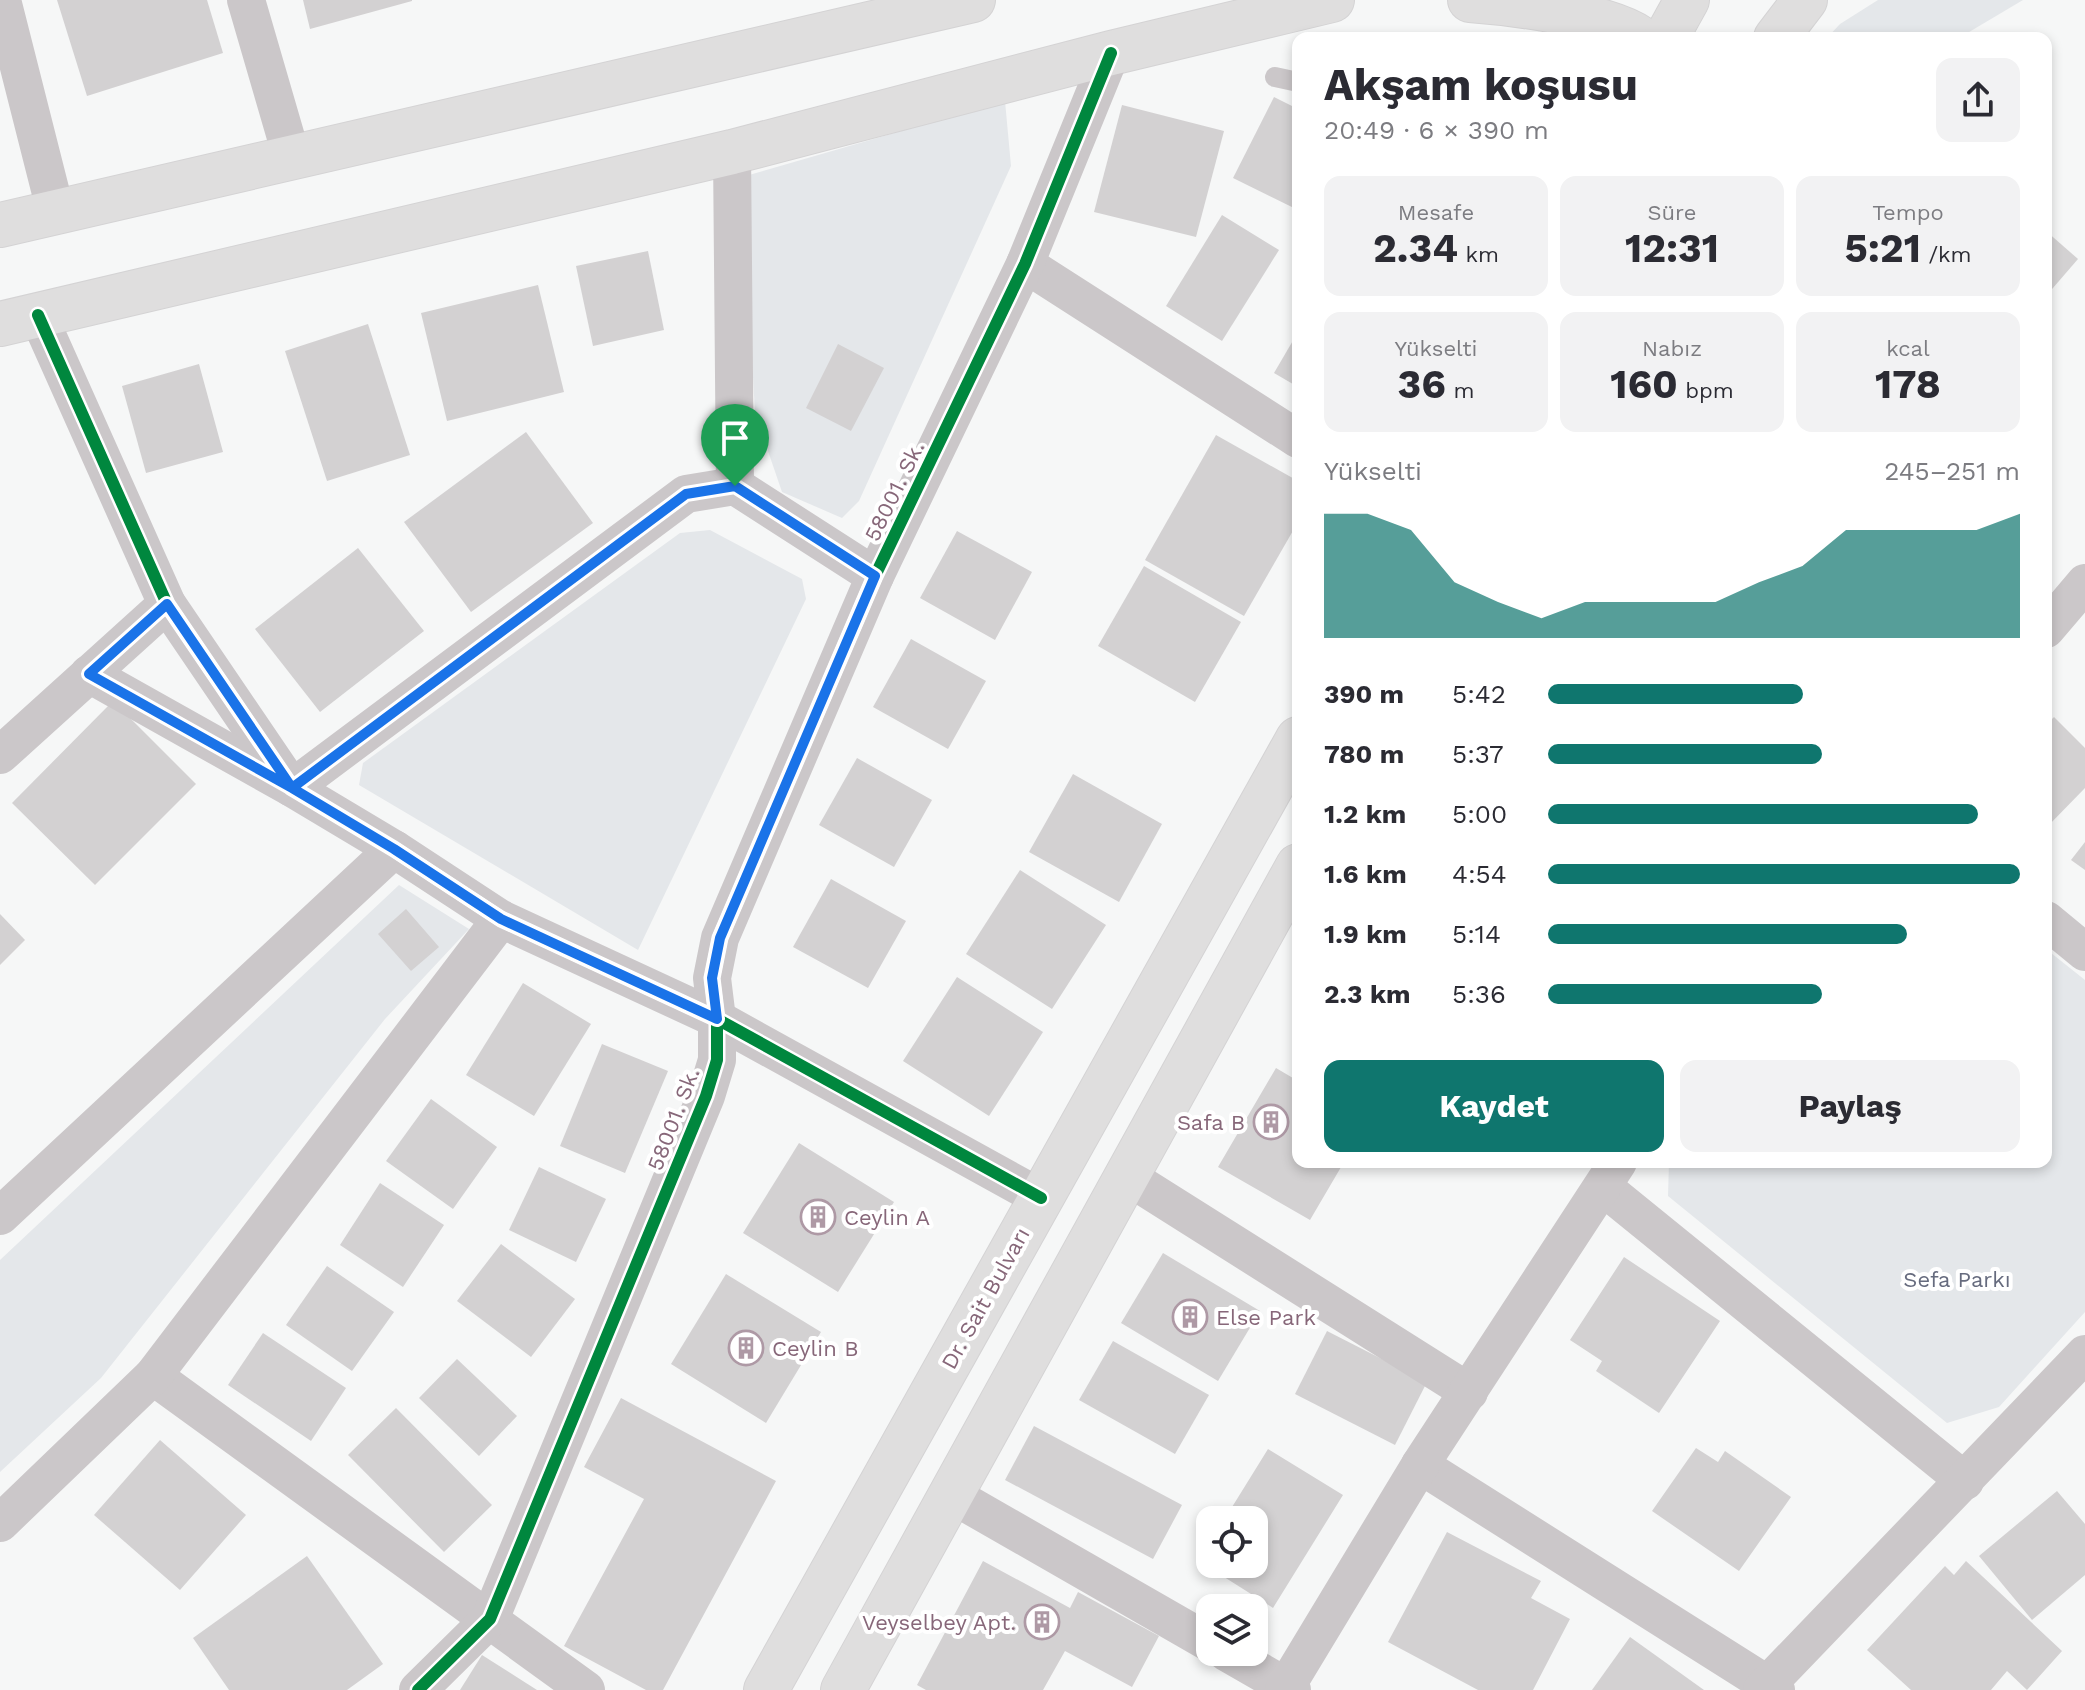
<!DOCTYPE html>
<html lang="tr">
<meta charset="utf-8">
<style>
body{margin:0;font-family:"Work Sans",sans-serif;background:#f2f2f3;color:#2b2b33;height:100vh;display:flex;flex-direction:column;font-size:30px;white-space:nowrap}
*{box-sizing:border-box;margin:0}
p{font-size:26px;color:#7c7c81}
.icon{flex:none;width:44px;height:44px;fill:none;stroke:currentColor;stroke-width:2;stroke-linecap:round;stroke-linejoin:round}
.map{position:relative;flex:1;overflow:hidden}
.panel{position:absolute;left:1292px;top:32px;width:760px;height:1136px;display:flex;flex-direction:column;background:#fff;border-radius:16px;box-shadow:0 4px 12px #0003}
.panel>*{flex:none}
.controls{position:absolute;left:1196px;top:1506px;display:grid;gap:16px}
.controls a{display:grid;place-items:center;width:72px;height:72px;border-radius:16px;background:#fff;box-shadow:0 4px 12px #0003;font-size:40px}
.pin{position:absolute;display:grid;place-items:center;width:68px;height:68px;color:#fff;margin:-82px -34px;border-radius:50% 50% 50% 0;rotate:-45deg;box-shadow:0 0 8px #0007}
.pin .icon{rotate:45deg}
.round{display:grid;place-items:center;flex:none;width:84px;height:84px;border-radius:16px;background:#f2f2f3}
.summary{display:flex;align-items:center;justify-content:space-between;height:136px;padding:0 32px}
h1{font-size:44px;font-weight:700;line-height:60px}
.metrics{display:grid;grid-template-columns:repeat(3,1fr);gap:12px;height:136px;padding:8px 32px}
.metrics div{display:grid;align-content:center;border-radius:16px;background:#f2f2f3;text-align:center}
.metrics b{font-size:40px;font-weight:700}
.metrics small{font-size:22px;font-weight:400}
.metrics p{font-size:22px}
.chart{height:224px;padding:16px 32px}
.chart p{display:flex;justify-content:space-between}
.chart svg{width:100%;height:144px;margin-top:8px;fill:#0f766e;opacity:.7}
.cta{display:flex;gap:16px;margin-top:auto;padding:16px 32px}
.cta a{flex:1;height:92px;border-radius:16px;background:#0f766e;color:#fff;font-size:32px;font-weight:700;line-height:92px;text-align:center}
.cta a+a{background:#f2f2f3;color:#2b2b33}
ul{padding:0 32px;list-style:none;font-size:26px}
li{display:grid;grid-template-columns:128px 96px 1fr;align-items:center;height:60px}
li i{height:20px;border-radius:10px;background:#0f766e}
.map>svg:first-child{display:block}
.green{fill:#e4e7ea}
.building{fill:#d3d1d2}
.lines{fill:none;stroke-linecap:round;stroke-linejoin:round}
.secondary-casing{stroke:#d4d3d4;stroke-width:46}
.lane{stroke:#cbc7c9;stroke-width:20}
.street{stroke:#cbc7c9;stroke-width:38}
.secondary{stroke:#dfdede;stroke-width:44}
.cycleway-casing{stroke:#fff;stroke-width:17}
.cycleway{stroke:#00873e;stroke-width:12}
.route-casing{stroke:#fff;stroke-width:16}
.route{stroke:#1a73e8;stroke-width:10}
.labels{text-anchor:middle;stroke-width:8;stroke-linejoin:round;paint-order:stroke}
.street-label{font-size:22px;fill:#876779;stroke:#fff}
.poi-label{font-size:22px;fill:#876779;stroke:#fff;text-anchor:start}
.park-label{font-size:22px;fill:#666b7e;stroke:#fff}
</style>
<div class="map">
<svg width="2085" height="1690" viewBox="0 0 2085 1690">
<rect width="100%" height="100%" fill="#f6f7f7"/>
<g class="green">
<path d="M1878,0H2023L1959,38H1827L1840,24Z"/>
<path d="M1005,101L1011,166L859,501L842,518L782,492L755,413L742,177Z"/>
<path d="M710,530L802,579L806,599L638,950L359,785L363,763L680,533Z"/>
<path d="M399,885L469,929L385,1019L101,1378L0,1472V1260Z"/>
<path d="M2046,949L2085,980V1312L1999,1407L1947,1423L1668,1196L1669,1162H2046Z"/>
</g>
<g class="building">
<path d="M57,0H207L223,53L87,96Z"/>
<path d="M303,0H412V1L310,29Z"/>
<path d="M1274,97L1298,109V210L1233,178Z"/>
<path d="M1122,105L1224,131L1196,237L1094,212Z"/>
<path d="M1222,215L1279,250L1222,341L1166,306Z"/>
<path d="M2046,231L2078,259L2046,296Z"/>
<path d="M648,251L664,330L593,346L576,266Z"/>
<path d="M538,285L564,392L447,421L421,313Z"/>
<path d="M368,324L410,455L327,481L285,351Z"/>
<path d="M1298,332V387L1274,373Z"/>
<path d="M838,344L884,368L851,431L806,408Z"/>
<path d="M199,364L223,452L146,473L122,386Z"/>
<path d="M526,432L593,523L471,612L404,522Z"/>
<path d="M1216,435L1298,481V522L1244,616L1145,560Z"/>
<path d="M957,531L1032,572L995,640L920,598Z"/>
<path d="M358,548L424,631L320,712L255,629Z"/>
<path d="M1144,566L1241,622L1195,702L1098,646Z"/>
<path d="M911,639L986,681L948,749L873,707Z"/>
<path d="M113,701L196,784L95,885L12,803Z"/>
<path d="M2054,717L2085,748V788L2046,828V725Z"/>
<path d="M857,758L932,800L894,867L819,825Z"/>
<path d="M1073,774L1162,824L1119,902L1029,852Z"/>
<path d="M2085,842V870L2071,860Z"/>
<path d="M1020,870L1106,925L1052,1009L966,954Z"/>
<path d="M831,879L906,921L868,988L793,947Z"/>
<path d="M406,909L439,947L411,971L378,934Z"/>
<path d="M0,914L25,940L0,965Z"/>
<path d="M957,977L1043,1032L989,1116L903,1061Z"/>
<path d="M523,983L591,1024L534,1116L466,1075Z"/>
<path d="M602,1044L668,1071L625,1173L560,1146Z"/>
<path d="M1276,1068L1298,1081V1162H1344L1310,1220L1218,1167Z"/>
<path d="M431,1099L497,1147L453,1209L386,1161Z"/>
<path d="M799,1143L894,1202L838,1292L743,1233Z"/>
<path d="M539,1167L606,1199L576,1262L509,1230Z"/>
<path d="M380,1183L444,1225L403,1287L340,1245Z"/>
<path d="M501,1244L575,1299L531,1357L457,1301Z"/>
<path d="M1163,1253L1260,1311L1218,1381L1121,1323Z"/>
<path d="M1624,1257L1720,1321L1659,1413L1596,1371L1602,1361L1570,1340Z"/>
<path d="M327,1266L394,1312L352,1371L286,1325Z"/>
<path d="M726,1274L821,1332L766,1423L671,1364Z"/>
<path d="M1327,1331L1427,1382L1395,1445L1295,1394Z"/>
<path d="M263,1333L346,1388L311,1441L228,1385Z"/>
<path d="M1113,1341L1209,1395L1175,1454L1079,1400Z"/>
<path d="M457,1359L517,1416L479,1456L419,1398Z"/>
<path d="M621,1398L776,1481L663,1690H646L564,1646L644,1499L584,1467Z"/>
<path d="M396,1408L492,1505L444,1552L348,1455Z"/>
<path d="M1034,1426L1182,1505L1153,1559L1005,1480Z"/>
<path d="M160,1440L246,1515L180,1590L94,1515Z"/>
<path d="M1696,1448L1718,1462L1725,1451L1791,1497L1739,1571L1652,1511Z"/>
<path d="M1268,1449L1343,1495L1273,1608L1202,1563L1208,1552L1205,1550L1210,1542V1564H1254V1520H1224Z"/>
<path d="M2057,1491L2085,1524V1575L2032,1620L1979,1556Z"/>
<path d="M1447,1532L1541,1581L1531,1598L1570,1619L1533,1690H1478L1388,1642Z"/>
<path d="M307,1556L383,1664L347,1690H229L193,1638Z"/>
<path d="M983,1561L1070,1608L1078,1592L1159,1636L1132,1687L1065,1651L1043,1690H926L917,1685Z"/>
<path d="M1966,1561L2062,1651L2027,1690L2007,1671L1991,1690H1911L1867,1650L1945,1566L1954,1575Z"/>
<path d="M1630,1637L1704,1690H1592Z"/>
<path d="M482,1655L537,1690H460Z"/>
</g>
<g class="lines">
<g class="secondary-casing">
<g id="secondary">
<path d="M1470,0C1510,3 1609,15 1640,38"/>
<path d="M1666,38L1687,0"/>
<path d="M1776,38L1805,0"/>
<path d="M0,225L973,0"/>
<path d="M0,324L732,152L1111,53L1332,0"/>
<path d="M766,1690L1298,739"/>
<path d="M843,1690L1298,866"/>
</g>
</g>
<path class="lane" d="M1275,77L1298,82"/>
<g class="street">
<path d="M2,0L56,213"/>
<path d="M246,0L292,158"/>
<path d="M732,152L735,486"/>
<path d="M1025,264L1298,439"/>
<path d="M38,315L167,604L292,788L394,849L501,919L717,1019L1041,1198"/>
<path d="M2046,629L2085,583"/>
<path d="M89,674L292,788L686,494L735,486L875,576"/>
<path d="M0,755L167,604"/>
<path d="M2046,920L2085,952"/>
<path d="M1125,1175L1469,1392"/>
<path d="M1603,1187L1965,1481"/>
<path d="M0,1216L394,849"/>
<path d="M153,1376L586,1690"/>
<path d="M1420,1465L1776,1690"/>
<path d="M952,1495L1210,1643"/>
<path d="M0,1523L153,1376L501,919"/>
<path d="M1226,1652L1292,1690"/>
<path d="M418,1690L490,1619L706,1096L717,1060V1019L712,978L720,938L875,576L1025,264L1111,53"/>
<path d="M1284,1690L1420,1465L1618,1162"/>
<path d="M1762,1690L2085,1354"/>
</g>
<use href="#secondary" class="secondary"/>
<g class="cycleway-casing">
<g id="cycleway">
<path d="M38,315L167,604L292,788L394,849L501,919L717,1019L1041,1198"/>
<path d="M418,1690L490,1619L706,1096L717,1060V1019L712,978L720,938L875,576L1025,264L1111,53"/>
</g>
</g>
<use href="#cycleway" class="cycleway"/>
</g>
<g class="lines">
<g class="route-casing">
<path id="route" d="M735,486L686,494L292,788L167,604L89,674L292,788L394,849L501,919L717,1019L712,978L720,938L875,576L735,486"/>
</g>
<use href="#route" class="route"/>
</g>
<defs>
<g id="building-ring" transform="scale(1.8)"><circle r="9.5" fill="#fff" stroke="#ae99a5" stroke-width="1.5"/><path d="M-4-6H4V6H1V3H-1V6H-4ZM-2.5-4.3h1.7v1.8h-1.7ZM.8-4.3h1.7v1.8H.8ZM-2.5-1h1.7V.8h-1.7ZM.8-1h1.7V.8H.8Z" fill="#ae99a5"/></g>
</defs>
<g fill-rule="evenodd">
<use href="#building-ring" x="1271" y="1122"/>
<use href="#building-ring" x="818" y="1217"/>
<use href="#building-ring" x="1190" y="1317"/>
<use href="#building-ring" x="746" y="1348"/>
<use href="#building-ring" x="1042" y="1622"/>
</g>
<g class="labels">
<g class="street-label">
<text transform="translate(894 491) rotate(-64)" y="8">58001. Sk.</text>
<text transform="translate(673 1119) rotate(-69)" y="8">58001. Sk.</text>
<text transform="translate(985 1298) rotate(-61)" y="8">Dr. Sait Bulvarı</text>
</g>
<g class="poi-label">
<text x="1245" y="1130" text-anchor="end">Safa B</text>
<text x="844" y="1225">Ceylin A</text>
<text x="1216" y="1325">Else Park</text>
<text x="772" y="1356">Ceylin B</text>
<text x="1016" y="1630" text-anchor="end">Veyselbey Apt.</text>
</g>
<g class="park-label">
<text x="1957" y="1287">Sefa Parkı</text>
</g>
</g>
</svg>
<div class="controls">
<a><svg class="icon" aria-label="locate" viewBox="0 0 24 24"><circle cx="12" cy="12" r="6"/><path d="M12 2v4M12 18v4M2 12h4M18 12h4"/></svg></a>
<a><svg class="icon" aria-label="layers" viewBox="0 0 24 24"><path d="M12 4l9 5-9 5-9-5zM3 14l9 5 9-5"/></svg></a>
</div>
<div class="pin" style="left:735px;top:486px;background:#1e9e55"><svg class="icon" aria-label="arrive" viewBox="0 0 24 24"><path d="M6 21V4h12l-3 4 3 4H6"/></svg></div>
<section class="panel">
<div class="summary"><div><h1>Akşam koşusu</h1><p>20:49 · 6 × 390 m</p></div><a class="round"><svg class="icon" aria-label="share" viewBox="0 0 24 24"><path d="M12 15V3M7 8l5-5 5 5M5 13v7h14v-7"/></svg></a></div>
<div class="metrics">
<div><p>Mesafe</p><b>2.34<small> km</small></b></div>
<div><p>Süre</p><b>12:31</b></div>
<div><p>Tempo</p><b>5:21<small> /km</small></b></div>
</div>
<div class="metrics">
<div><p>Yükselti</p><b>36<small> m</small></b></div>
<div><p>Nabız</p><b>160<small> bpm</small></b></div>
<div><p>kcal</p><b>178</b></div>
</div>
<div class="chart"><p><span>Yükselti</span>245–251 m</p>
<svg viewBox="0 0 160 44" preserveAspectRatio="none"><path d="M0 44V6L10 6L20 11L30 27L40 33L50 38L60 33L70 33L80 33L90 33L100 27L110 22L120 11L130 11L140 11L150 11L160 6V44z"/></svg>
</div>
<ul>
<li><b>390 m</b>5:42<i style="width:54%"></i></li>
<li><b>780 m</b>5:37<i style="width:58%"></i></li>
<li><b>1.2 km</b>5:00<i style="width:91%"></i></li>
<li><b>1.6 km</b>4:54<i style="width:100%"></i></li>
<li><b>1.9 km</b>5:14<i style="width:76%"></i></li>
<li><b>2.3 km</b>5:36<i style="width:58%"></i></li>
</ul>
<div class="cta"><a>Kaydet</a><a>Paylaş</a></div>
</section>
</div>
